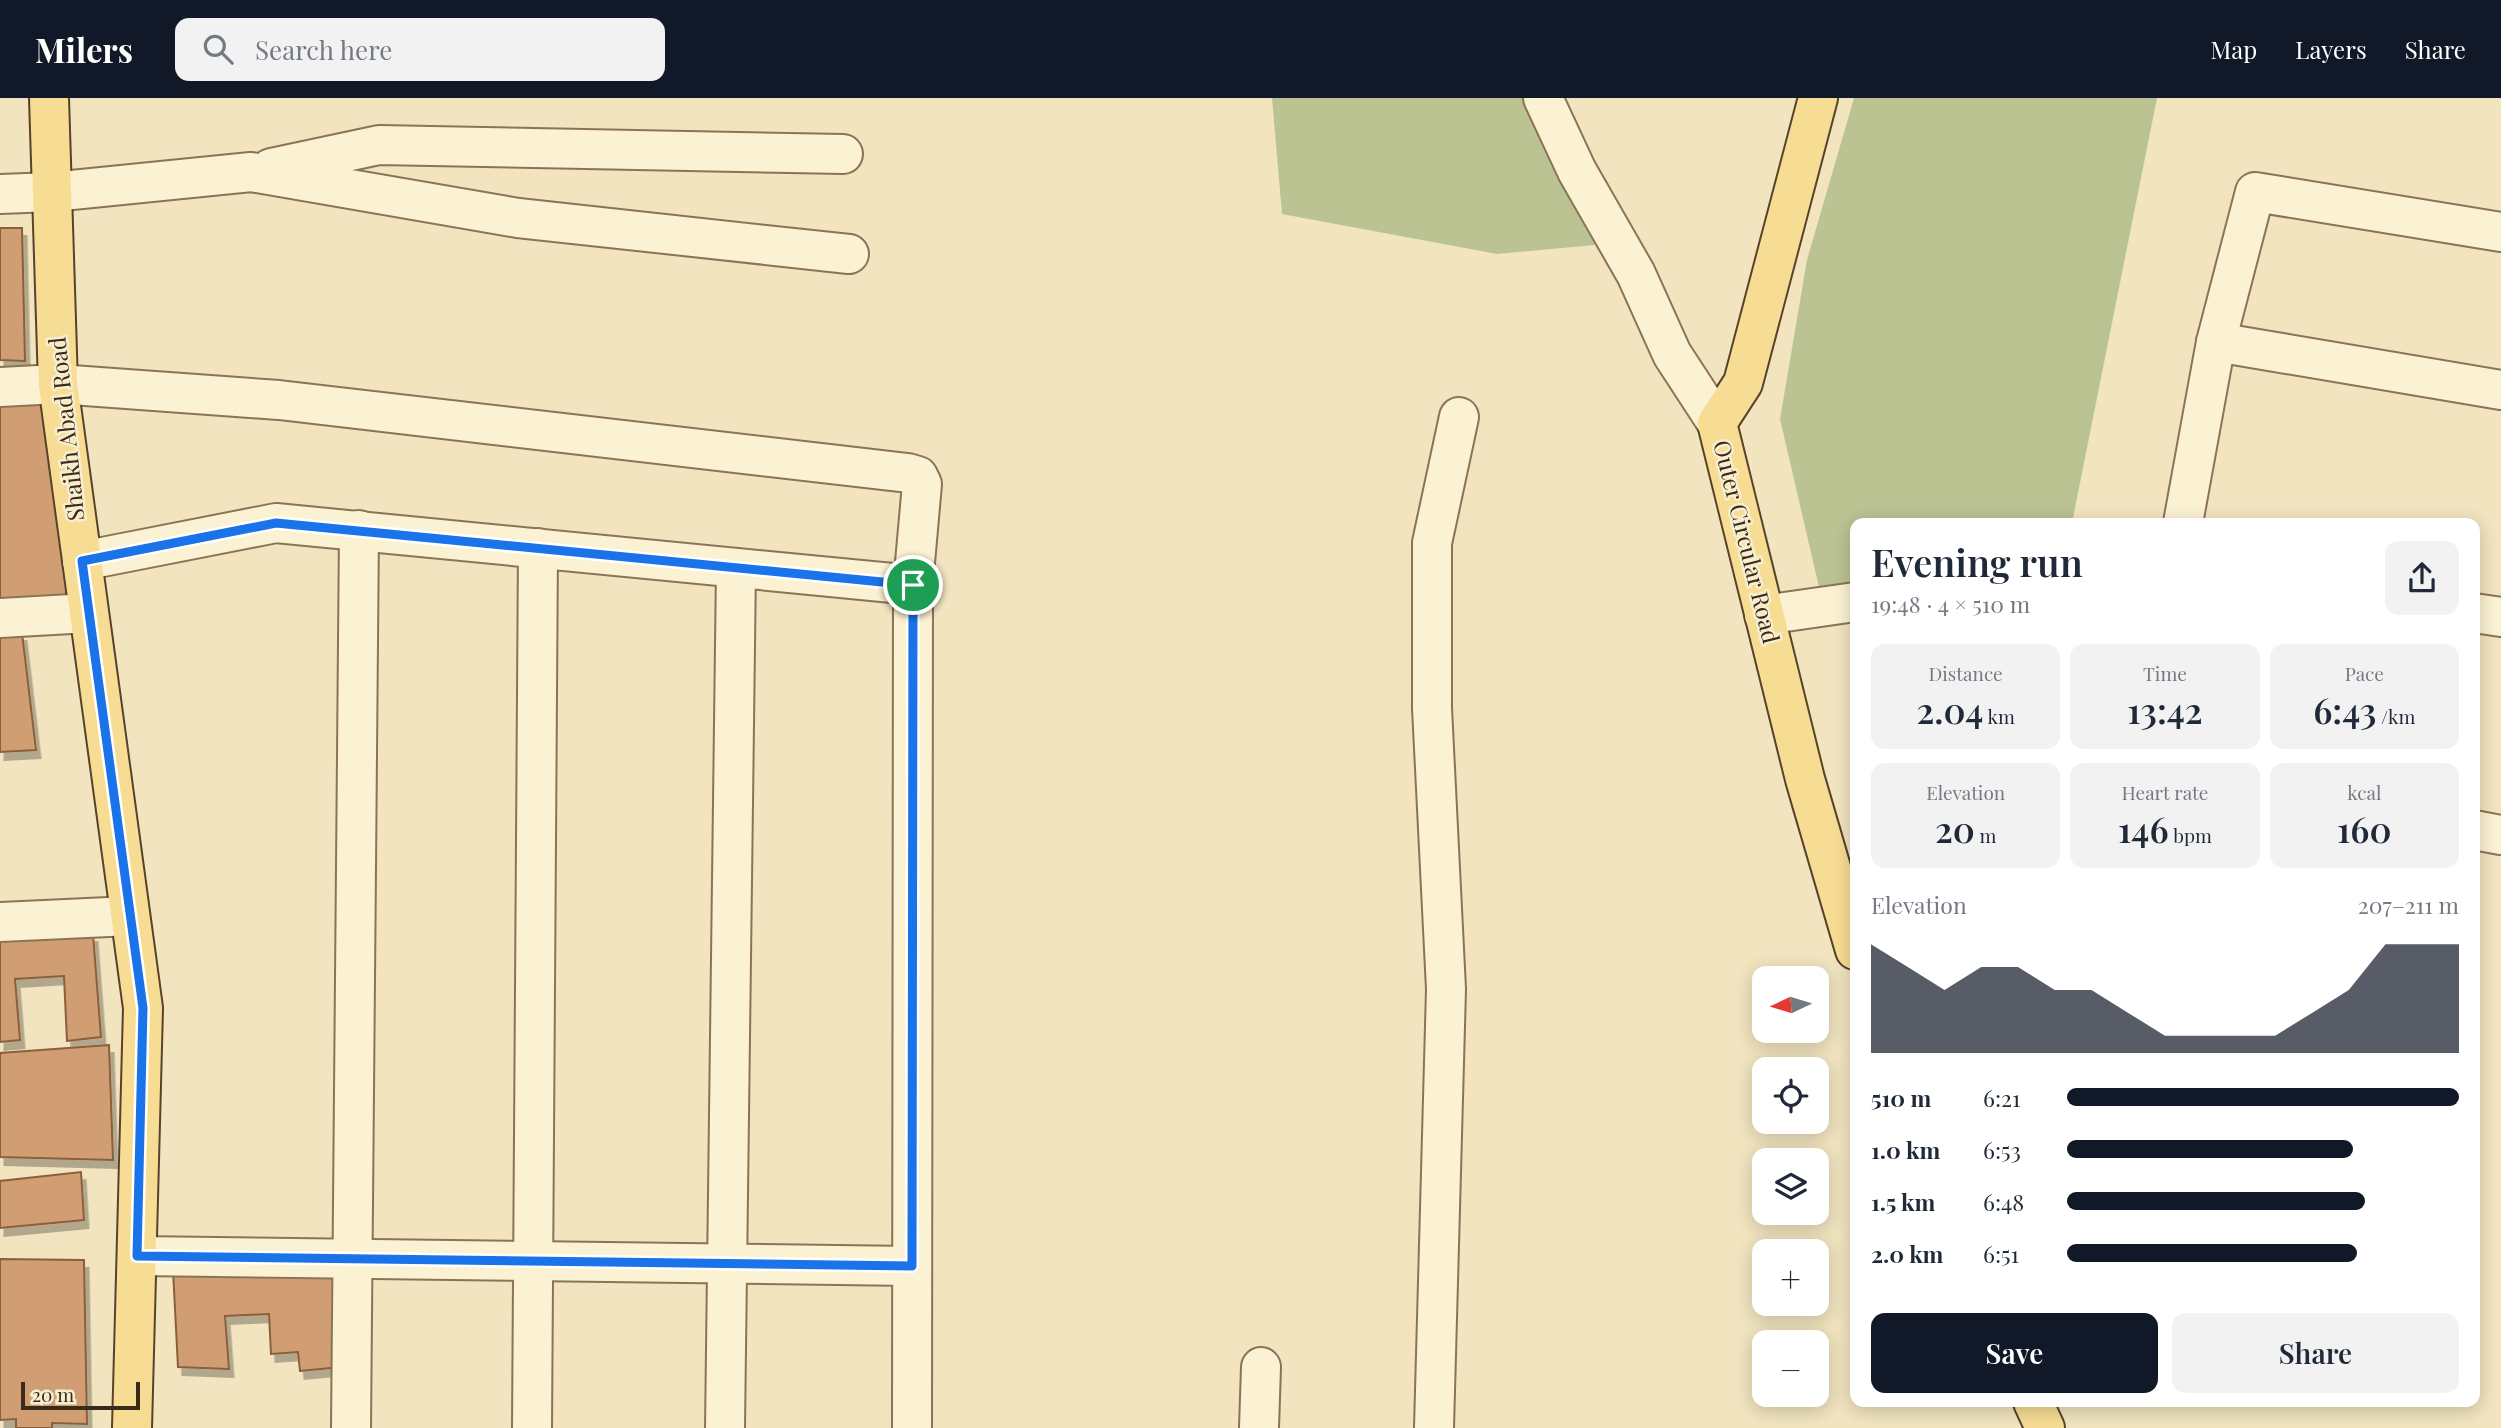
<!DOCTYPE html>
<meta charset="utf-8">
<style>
body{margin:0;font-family:"Playfair Display",serif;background:#f2f2f3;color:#1f2937;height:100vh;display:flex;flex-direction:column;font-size:26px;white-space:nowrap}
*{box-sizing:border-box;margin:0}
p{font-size:23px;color:#747a83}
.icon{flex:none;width:38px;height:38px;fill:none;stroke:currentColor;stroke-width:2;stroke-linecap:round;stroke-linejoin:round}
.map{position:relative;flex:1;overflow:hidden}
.side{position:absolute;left:1850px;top:420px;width:630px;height:889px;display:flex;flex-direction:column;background:#fff;border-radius:14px;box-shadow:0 4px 18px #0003}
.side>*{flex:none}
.needle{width:46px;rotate:266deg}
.tools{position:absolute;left:1752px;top:868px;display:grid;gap:14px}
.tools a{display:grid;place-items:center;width:77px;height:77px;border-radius:14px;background:#fff;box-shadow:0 4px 18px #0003;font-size:35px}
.scale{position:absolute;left:21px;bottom:18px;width:119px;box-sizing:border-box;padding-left:7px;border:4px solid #392b1c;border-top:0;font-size:19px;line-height:24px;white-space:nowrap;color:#392b1c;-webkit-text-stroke:5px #f8eecf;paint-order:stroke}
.pin{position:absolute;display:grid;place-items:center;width:60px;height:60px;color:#fff;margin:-30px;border:4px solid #fff;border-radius:50%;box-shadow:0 2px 7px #0007}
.round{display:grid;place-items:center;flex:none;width:74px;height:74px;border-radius:14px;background:#f2f2f3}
.overview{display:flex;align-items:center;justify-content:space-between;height:119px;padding:0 21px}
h1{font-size:38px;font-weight:600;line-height:52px}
.metrics{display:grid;grid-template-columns:repeat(3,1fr);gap:10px;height:119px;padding:7px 21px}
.metrics div{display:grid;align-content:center;border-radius:14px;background:#f2f2f3;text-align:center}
.metrics b{font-size:35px;font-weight:600}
.metrics small{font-size:19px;font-weight:400}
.metrics p{font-size:19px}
.chart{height:196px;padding:14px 21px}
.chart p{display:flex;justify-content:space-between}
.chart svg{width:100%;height:126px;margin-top:7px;fill:#111827;opacity:.7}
.cta{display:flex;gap:14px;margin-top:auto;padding:14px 21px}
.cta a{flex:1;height:80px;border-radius:14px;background:#111827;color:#fff;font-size:28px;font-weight:600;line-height:80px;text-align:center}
.cta a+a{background:#f2f2f3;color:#1f2937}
ul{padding:0 21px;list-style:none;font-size:23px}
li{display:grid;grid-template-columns:112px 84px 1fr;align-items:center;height:52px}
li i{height:18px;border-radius:9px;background:#111827}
header{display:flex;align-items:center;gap:42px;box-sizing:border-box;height:98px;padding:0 35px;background:#111827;color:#fff}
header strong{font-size:33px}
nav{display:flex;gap:38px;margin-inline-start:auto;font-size:24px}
.search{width:490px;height:63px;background:#f2f2f3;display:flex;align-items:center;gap:18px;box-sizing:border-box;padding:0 24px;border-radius:14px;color:#747a83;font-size:26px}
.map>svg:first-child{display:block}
.cemetery{fill:#bbc393}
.building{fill:#d19e73;stroke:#8b5e3b;stroke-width:2;filter:url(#shadow)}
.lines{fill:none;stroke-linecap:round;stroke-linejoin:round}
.minor-casing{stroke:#8b7456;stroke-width:42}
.major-casing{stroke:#58422b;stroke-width:42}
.minor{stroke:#fbf1d3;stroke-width:38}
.major{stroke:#f7dc94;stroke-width:38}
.route-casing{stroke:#fff;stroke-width:14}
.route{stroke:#1a73e8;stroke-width:9}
.labels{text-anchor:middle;stroke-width:5;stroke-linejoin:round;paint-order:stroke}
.street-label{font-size:23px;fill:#392b1c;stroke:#f8eecf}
</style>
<header>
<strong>Milers</strong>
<div class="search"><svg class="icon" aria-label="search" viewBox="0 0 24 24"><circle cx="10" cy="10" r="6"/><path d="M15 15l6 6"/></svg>Search here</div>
<nav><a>Map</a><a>Layers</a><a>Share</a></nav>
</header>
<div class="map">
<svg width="2501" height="1330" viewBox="0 0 2501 1330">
<defs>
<filter id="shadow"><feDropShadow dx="4.5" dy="8" stdDeviation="0" flood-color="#0004"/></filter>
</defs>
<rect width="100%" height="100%" fill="#f1e4bf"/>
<g class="cemetery">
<path d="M1272,0H1525L1595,147L1497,156L1282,116Z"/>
<path d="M1854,0H2157L2072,425H1855V498L1822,502L1780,321L1807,162Z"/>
</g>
<g class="building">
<path d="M0,130H22L25,263L0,262Z"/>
<path d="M41,299L70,497L0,502V302Z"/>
<path d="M22,535L36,652L0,654V536Z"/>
<path d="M93,836L101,939L67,943L64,878L15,881L20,942L0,944V841Z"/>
<path d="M109,947L113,1062L0,1059V955Z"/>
<path d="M81,1074L84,1122L0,1130V1083Z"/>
<path d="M0,1161L84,1162L87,1326L52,1325V1330H16V1321L0,1322Z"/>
<path d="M344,1169L341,1269L300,1273L298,1254L271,1256L269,1216L225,1218L229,1271L178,1269L173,1172Z"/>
</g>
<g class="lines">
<g class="minor-casing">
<g id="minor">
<path d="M1543,0L1577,73L1636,176L1672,256L1717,325"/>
<path d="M271,70L379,47L843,56"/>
<path d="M0,96L52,94L251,74L518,120L849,156"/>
<path d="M2216,244L2501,292"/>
<path d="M0,289L58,286L279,302L908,375L918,378L922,386L913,487L912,1330"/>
<path d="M2183,425L2216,244L2255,94L2501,134"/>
<path d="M82,463L276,425L913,487"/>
<path d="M2474,515L2501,519"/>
<path d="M1764,517L1855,504"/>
<path d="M0,520L89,515"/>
<path d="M2474,732L2501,737"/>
<path d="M0,824L130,818"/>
<path d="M137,1158L912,1168"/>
<path d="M351,1330L359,432"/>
<path d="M532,1330L538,450"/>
<path d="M725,1330L736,470"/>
<path d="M1259,1330L1261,1269"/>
<path d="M1434,1330L1446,891L1432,610V445L1459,319"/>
</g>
</g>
<g class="major-casing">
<g id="major">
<path d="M49,0L58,286L143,910L132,1330"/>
<path d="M1818,0L1743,285L1717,325L1805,681L1855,852"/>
<path d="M2033,1304L2045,1330"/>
</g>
</g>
<use href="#minor" class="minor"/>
<use href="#major" class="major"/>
</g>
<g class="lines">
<g class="route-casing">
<path id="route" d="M276,425L913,487L912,1168L137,1158L143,910L82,463Z"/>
</g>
<use href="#route" class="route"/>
</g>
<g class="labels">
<g class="street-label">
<text transform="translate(67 331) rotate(-96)" y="8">Shaikh Abad Road</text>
<text transform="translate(1746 444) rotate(76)" y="8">Outer Circular Road</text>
</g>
</g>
</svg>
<div class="tools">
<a><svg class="needle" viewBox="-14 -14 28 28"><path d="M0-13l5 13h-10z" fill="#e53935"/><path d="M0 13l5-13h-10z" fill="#747a83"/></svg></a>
<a><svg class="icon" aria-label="locate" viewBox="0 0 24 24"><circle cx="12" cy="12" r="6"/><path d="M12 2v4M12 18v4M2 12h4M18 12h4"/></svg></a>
<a><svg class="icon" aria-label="layers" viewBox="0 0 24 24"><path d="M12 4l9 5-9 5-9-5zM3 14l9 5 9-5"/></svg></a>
<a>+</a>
<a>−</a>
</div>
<div class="scale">20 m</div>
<div class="pin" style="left:913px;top:487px;background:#1e9e55"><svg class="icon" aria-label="arrive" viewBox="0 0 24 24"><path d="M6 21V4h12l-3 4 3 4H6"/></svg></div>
<section class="side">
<div class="overview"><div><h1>Evening run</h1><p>19:48 · 4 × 510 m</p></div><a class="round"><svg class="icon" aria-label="share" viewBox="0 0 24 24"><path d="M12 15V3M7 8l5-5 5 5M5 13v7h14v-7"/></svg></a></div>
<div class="metrics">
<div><p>Distance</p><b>2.04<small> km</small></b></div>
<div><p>Time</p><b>13:42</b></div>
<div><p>Pace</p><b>6:43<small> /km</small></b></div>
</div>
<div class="metrics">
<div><p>Elevation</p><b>20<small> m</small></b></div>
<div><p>Heart rate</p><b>146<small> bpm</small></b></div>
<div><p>kcal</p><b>160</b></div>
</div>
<div class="chart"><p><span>Elevation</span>207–211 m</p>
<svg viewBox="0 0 160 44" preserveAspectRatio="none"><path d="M0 44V6L10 14L20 22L30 14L40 14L50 22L60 22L70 30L80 38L90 38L100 38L110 38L120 30L130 22L140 6L150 6L160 6V44z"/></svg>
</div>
<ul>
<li><b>510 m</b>6:21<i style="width:100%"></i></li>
<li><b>1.0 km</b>6:53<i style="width:73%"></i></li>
<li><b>1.5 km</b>6:48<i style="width:76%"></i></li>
<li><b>2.0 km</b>6:51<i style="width:74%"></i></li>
</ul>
<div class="cta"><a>Save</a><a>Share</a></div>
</section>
</div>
